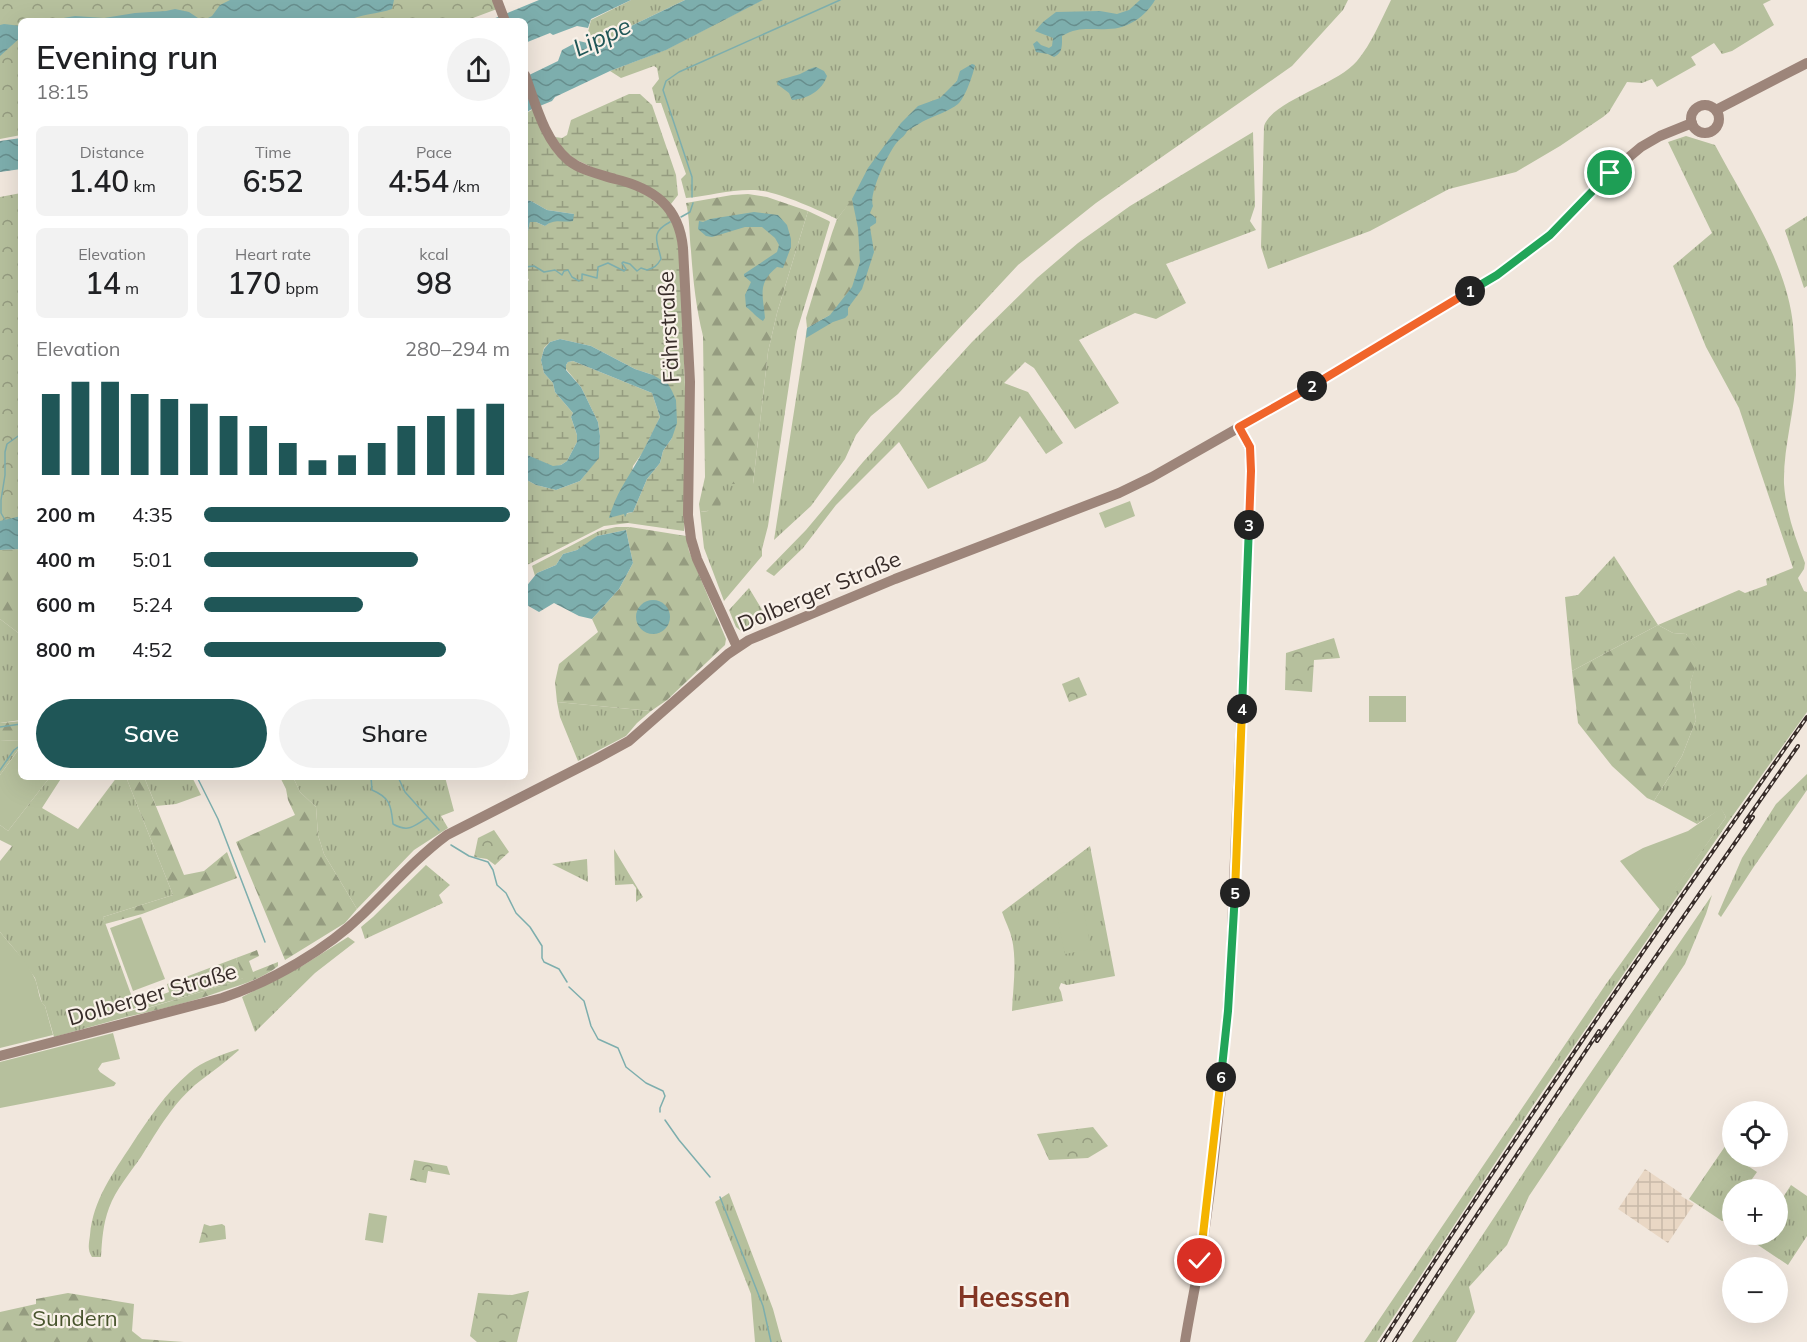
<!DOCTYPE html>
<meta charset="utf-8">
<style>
body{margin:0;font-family:Mulish,sans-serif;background:#f2f2f2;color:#202124;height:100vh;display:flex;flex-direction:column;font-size:22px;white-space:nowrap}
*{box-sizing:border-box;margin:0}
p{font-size:20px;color:#757577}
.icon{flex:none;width:33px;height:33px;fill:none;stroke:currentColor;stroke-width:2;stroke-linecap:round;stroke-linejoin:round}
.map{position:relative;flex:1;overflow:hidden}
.details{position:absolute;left:18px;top:18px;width:510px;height:762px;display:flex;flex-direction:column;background:#fff;border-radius:9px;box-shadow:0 6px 24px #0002}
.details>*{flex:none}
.fabs{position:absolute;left:1722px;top:1101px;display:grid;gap:12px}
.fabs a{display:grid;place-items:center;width:66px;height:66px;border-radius:50%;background:#fff;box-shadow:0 6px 24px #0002;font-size:30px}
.pin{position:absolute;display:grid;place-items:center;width:51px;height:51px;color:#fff;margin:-26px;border:3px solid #fff;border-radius:50%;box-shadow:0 2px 6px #0007}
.km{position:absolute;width:30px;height:30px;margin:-15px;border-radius:50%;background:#222;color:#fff;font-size:16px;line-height:30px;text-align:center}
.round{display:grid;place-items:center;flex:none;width:63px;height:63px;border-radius:32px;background:#f2f2f2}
.headline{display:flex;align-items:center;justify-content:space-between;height:102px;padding:0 18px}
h1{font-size:33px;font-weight:600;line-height:45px}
.figures{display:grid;grid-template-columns:repeat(3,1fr);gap:9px;height:102px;padding:6px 18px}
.figures div{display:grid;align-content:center;border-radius:9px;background:#f2f2f2;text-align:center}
.figures b{font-size:30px;font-weight:600}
.figures small{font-size:16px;font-weight:400}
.figures p{font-size:16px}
.chart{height:168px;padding:12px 18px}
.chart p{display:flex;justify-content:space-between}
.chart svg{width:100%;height:108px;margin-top:6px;stroke:#1f5657;stroke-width:6}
.cta{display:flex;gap:12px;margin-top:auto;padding:12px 18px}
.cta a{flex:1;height:69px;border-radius:36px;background:#1f5657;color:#fff;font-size:24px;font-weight:600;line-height:69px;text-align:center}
.cta a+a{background:#f2f2f2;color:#202124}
ul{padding:0 18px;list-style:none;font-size:20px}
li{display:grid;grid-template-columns:96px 72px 1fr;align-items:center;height:45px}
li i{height:15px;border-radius:8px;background:#1f5657}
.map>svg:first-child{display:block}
.grass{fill:url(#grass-tufts)}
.forest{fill:url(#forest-firs)}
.wetland{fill:url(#wetland-marsh)}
.park{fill:url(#park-crowns)}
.garden{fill:#b6c09d}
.plaza{fill:url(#plaza-grid)}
.water{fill:url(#water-waves)}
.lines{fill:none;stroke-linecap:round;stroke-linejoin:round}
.stream{stroke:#7daead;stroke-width:1.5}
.secondary{stroke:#9d857a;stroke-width:10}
.rail-casing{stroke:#372c29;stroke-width:4}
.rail{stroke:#f9f1e9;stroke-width:1.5;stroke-dasharray:4.5;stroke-linecap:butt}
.split-1-casing{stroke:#fff;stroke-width:12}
.split-2-casing{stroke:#fff;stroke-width:12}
.split-3-casing{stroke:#fff;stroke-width:12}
.split-4-casing{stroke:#fff;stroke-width:12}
.split-5-casing{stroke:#fff;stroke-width:12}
.split-6-casing{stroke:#fff;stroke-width:12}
.split-7-casing{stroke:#fff;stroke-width:12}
.split-1{stroke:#22a559;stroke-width:8}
.split-2{stroke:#f0652b;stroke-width:8}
.split-3{stroke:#f0652b;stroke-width:8}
.split-4{stroke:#22a559;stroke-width:8}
.split-5{stroke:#f5b400;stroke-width:8}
.split-6{stroke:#22a559;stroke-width:8}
.split-7{stroke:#f5b400;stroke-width:8}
.labels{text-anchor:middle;stroke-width:4.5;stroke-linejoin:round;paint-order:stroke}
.street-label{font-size:22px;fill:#372c29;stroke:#f9f1e9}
.park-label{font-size:22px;fill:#48542d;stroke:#f9f1e9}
.water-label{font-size:24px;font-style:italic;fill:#1f5657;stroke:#f9f1e9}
.district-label{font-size:28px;font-weight:bold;fill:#833624;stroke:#f9f1e9}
</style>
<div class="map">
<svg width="1807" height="1342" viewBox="0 0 1807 1342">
<defs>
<pattern id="grass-tufts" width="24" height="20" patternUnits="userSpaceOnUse" patternTransform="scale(1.5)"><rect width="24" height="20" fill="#b6c09d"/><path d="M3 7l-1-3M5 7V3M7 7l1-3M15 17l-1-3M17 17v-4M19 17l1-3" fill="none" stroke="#959c80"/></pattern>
<pattern id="forest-firs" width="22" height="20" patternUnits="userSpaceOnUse" patternTransform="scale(1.5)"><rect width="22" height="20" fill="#b6c09d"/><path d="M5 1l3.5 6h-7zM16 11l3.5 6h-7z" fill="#959c80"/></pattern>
<pattern id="wetland-marsh" width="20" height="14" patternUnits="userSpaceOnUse" patternTransform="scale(1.5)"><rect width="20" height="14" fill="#b6c09d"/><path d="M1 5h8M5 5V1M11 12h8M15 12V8" fill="none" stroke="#959c80"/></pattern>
<pattern id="park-crowns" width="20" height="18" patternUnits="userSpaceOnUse" patternTransform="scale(1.5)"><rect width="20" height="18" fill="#b6c09d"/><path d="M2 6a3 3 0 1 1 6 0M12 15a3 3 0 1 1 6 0" fill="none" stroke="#959c80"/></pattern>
<pattern id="plaza-grid" width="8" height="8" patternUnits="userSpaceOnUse" patternTransform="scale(1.5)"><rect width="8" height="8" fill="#e9d7c4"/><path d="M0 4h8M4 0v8" fill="none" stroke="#c8b9a8"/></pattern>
<pattern id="water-waves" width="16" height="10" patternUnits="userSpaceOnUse" patternTransform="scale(1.5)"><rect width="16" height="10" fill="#7daead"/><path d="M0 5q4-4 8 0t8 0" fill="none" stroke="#678e8d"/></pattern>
</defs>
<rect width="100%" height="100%" fill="#f1e7dd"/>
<g class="grass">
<path d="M631,0H685L633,25L600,46L590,42L588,32L591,20Z"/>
<path d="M762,0H1348L1343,10L1292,66L1096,203L1018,265L898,394L871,416L856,435L845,459L811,506L774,540L807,328L830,315L852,200L837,219C816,209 777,191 755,190C731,189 709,196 686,198L681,179L686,174L661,103H656L652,88L659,79L657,68L654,66L621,78L610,71L665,50Z"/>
<path d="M1391,0H1771L1763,4L1774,25L1732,51L1722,54L1714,43L1691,57L1696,65L1657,87L1652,79L1642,83L1627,82L1609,112L1603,117L1560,146L1516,172L1449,189L1370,231L1268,269L1261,247L1264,126C1272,101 1337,85 1357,61C1372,43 1381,20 1391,0Z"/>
<path d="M1253,132L1255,206L1250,221L1256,230L1166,264L1186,303L1156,319L1135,313L1079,340L1119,403L1075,429L1034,368L1025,362L1004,383L1028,392L1063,443L1046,454L1020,416L986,461L928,489L899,442L836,505L803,548L774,576L766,571L806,530L863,462L972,342L1037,278L1078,243L1130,206Z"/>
<path d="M1686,136L1715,145C1744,200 1787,263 1793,325C1794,341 1796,358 1796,375C1795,412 1783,447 1784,484C1786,512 1795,537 1805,563L1804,569L1798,578L1804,591L1807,592V712L1729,821L1534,1104L1377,1342H1364L1606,984L1726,817L1721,809L1697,824L1654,801L1682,756L1696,720L1690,684L1699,653L1686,634L1673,633L1658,625L1572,671L1565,597L1578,595L1614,556L1658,625L1739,590L1745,593L1767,585L1766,579L1793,568L1739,408L1706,347L1673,266L1712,233L1668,142Z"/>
<path d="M808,211L829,221L830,222L797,331L768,526L762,549V556L724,601L704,548L700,512L708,511L722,484H753L768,352L777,313Z"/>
<path d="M1807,216V286L1804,288L1785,230Z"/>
<path d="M616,527H630L626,530L597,536L589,544L577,550L563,554L556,565L537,573L535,576L532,566L599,531Z"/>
<path d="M749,588L764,613L776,616L741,631L736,627L729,610Z"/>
<path d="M0,619L21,635V720L0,723Z"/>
<path d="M557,702L651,711L637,723L626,736L578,761L560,717Z"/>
<path d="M0,740L21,741V751L18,750L0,775Z"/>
<path d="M1807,774V790L1753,868L1721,917L1718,914L1742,858L1776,804Z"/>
<path d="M50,777H62L42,808L78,829L117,777H126L173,895L103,917L136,1008L126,1011V1017L54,1037L45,1006L42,1003L35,978L16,951L0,932V861L12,846L0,840V825L8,831Z"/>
<path d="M144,777H192L201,795L176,804L156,806Z"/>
<path d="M293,777H445L454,811L441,816L448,828L414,850L357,909L324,854L318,835L316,807L300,792Z"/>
<path d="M1090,846L1115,976L1067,985L1061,983L1059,988L1061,992L1063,1001L1012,1011C1013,987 1017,963 1012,939C1010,930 1005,921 1002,912Z"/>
<path d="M614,849L643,897L636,902V888L633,884L615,885Z"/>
<path d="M587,859L588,882L552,864Z"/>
<path d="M426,865L450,885L439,895L443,903L365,939L361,927L373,917Z"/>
<path d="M1712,895L1706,914L1685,964L1529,1196L1507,1245L1469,1287L1475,1312L1456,1342H1412L1559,1119Z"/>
<path d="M348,937L355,942L315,973L255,1032L242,997L302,966Z"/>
<path d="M236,958L244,978L230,983L147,1008L141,998L150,996L151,999L169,992L167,984Z"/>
<path d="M238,1049L239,1050C227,1061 213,1071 200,1081C174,1101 158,1130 141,1157C130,1173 116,1189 109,1208C103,1224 102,1240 101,1257H92C87,1250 89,1243 90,1235C93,1200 113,1173 132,1144C149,1118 165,1094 189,1073C202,1061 222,1055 238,1049Z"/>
<path d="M1728,1142L1732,1146V1156L1744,1158L1742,1162L1757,1172L1745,1189L1732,1190V1212L1727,1220L1722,1221L1689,1199Z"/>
<path d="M1791,1185L1807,1196V1236L1788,1265L1743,1235L1778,1234V1205Z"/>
<path d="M729,1193L773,1309L782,1342H755L751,1294L715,1202Z"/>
</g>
<g class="forest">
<path d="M748,194L767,197L808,211L777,313L768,352L753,484H723L720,509L700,512L699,504L705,477L703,336C696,308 693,279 691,251C689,235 690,219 686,203L732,195Z"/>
<path d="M852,199L858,228L860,262L852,287L830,315L807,328L806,318L832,233L837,219Z"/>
<path d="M630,527L686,536L689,551L726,639L725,645L667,700L651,711L557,702L555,682L559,664L598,632L592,619L619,589L633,563L626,530Z"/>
<path d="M21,549V635L0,619V550Z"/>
<path d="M1658,625L1673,633L1686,634L1700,653L1690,684L1696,720L1682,756L1654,801L1647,798L1612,766L1578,723L1572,671Z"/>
<path d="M21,721V741L0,740V723Z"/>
<path d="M126,777H144L184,875L204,871L227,852L237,878L142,914L105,924L103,917L173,895Z"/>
<path d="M280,777H293L300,792L316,807L318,835L324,854L357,909L345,923L285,960L236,842L295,815L288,800L286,789Z"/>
<path d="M257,950L259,956L249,961L253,972L278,962V966C262,979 241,985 222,991C191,1002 159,1010 126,1017V1012L146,1007L148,1008L230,983L243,978L236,958Z"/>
<path d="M68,1293L134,1304L132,1331L142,1339L184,1342H0V1312L36,1304V1299Z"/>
</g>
<g class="wetland">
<path d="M629,94H640L652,105L676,175L678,195L671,204L568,156L555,137L562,138L567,135L571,120Z"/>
<path d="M535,108L559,156L640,190L669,213L680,243L687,446L684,531L628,523L604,526L525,566V479L536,485L556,490L580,481L599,457L600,436L598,422L581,387L566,369V365L568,362L573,361L652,393L660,417L643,452L633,466L625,514L633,512L647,479L660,463L663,451L672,438L653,375L635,369L591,346L560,339L550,342L544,348L541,360L544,373L553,383L555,392L573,413L571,417L577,435V442L567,461L561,465L553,467L525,454V284L529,280C520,266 526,238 530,222H536L545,226L550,222L574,214L547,210L531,201L525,200V114Z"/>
</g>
<g class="park">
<path d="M0,0H493L497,9L465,21H21V135L0,139Z"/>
<path d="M21,193V517L0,536V197Z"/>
<path d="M1334,638L1340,658L1314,660L1312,692L1285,690L1286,653Z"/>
<path d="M1079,677L1087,695L1069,702L1062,684Z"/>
<path d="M494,830L509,852L495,865L487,859L474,857L478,838Z"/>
<path d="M1093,1127L1108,1146L1088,1158L1049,1160L1037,1134Z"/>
<path d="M414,1160L447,1166L450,1175L428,1171L426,1183L410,1180Z"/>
<path d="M204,1224L210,1226L222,1224L225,1226L226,1239L199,1243Z"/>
<path d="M529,1291L517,1342H477L470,1336L478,1293L512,1295Z"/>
</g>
<g class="garden">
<path d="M1130,501L1135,516L1105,528L1099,513Z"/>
<rect x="1369" y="696" width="37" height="26"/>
<path d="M19,749L21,751V777H50L8,831L0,825V775Z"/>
<path d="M1721,808L1726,817L1660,910L1620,861L1643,848L1688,831Z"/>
<path d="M1083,909L1091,949L1065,954L1057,914Z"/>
<path d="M141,917L165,979L133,991L110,928Z"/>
<path d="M0,932C12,947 27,961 35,979C39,988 38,1000 45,1006L53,1035L0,1048Z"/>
<path d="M113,1033L120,1059L102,1063L98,1069L100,1072L116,1083L114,1086L0,1108V1062Z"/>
<path d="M369,1213L387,1216L383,1243L365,1240Z"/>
</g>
<path class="plaza" d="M1645,1169L1682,1194L1681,1196L1694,1204L1668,1243L1618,1209Z"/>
<g class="water">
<path d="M230,0H394L392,9C378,14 360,14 347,21H46L75,16L104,18L135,13L166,11L175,9L189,12L198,18H208L212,16L220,5Z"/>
<path d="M539,0H631L591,19L588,28L577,26L553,35L550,33L525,43V21H488Z"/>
<path d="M685,0H763L666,50L610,71L555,97L552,101L530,110L525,114V77L558,61L562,50L579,41L600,46L633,25Z"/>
<path d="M1140,0H1155C1146,16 1128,29 1108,29C1090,30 1079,26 1062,36C1062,45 1063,53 1054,57L1048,54L1036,52L1033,44L1037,41L1041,45L1049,48L1052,46L1053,38L1035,31L1043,22L1056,12L1100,11L1117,14L1129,10Z"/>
<path d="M4,24L21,26V37L0,56V25Z"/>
<path d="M972,64L975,65C973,75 965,98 958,104C949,111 939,114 928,119C921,122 914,127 907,131C905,136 902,137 898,141C889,151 868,194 873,206L870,213C874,217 877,216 876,223L870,227L874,252L862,289L848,308V315L845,318L833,322L806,338L807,328L830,315L852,287L860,262L858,228L852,199L868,168L901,123L918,106L940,98L957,81L960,71Z"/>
<path d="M816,67L824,71L827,76C822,91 807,99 792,100L789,93L777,84L778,81C784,78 791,77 797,75C806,72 807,69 816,67Z"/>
<path d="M21,138V169L0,172V141Z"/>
<path d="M525,200L531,201L547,210L574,214L573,221C562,223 555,218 545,226L536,222H530L525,245Z"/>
<path d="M754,212L778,215L787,225L791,239V247L783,268L777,267C757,283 763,295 765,318L763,321C756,317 753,312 746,307L745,295L751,282L744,276V274L777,252L779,245L775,238L762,227H745L712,237L706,236L698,229L699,221L703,222L710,219Z"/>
<path d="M560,339L591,346L635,369L653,375L668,384L672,391L676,400L677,423L672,438L663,451L660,463L647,479L633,512L627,513L625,517L624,514L609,518C617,490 630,476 643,451C649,440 654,428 660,417L652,393L573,361L568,362L566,365V370L581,387L598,422L600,436L599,458L580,481L556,490L536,485L525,479V454L553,466L561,465L567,461L577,442V435L571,417L573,413L555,392L553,383L544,373L541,360L544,349L550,342Z"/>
<path d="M21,516V549L0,550V521Z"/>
<path d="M626,530L633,563L619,589L592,619L579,616L554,603L539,612L525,604V588L537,573L556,565L563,554L577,550L597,536Z"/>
<circle cx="653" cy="617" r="17"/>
</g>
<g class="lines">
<g class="stream">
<path d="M692,197V177L663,90L666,81L679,72L840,0"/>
<path d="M681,217L690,212L693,203"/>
<path d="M525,267L534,266L544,272L555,270L562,275L564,271L568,270L572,277L579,281L582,279V274L597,278L598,267L608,263L624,271L626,269L622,263L623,262L630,264L637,271L641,268L647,270C654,268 657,266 661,259C658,242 649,233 670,222"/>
<path d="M5,520L1,513V500L5,475V452L7,444L21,434"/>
<path d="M0,727L21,724"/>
<path d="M0,770L14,750L21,745"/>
<path d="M197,777L218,819L265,942"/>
<path d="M371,777L372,790C391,798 391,806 393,824C409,833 413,826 427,818"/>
<path d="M398,777L405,792L439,830"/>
<path d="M451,845L469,856L488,862L493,870L497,885L506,893L516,913L530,927L542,946V958L544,962L559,969L567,982"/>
<path d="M569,987L584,1001L591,1026L598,1039L618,1048L626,1067L646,1083L663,1091L665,1096L660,1108V1112"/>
<path d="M665,1120L679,1140L710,1177"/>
<path d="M720,1197L763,1306L771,1342"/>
</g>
<g class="secondary">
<path d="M497,0L505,21"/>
<path d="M525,75C536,105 544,139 568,160C582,171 599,174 615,179C653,188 679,206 683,248L690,382L688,515L691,539L697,559L737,647"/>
<circle cx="1705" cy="119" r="14"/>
<path d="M1716,110L1807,63"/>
<path d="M0,1056L222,998C271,982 327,949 363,914C391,887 416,858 447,835L596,759L629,741L728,654L749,640L895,579L1119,493L1152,477L1317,383L1497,275L1550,235L1610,173L1641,147L1660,136L1692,123"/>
<path d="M1185,1342C1190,1310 1197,1279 1202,1247C1217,1151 1225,1052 1231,955L1251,471L1249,447L1239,427"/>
</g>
<g class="rail-casing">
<g id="rail">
<path d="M1745,822L1798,746"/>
<path d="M1597,1041L1753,817"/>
<path d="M1382,1342C1518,1130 1662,923 1807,717"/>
<path d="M1394,1342L1447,1260L1599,1031"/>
</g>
</g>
<use href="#rail" class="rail"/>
</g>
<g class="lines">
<g class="split-1-casing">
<path id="split-1" d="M1470,291L1497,275L1550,235L1610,173"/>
</g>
<g class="split-2-casing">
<path id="split-2" d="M1312,386L1470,291"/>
</g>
<g class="split-3-casing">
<path id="split-3" d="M1249,525L1251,471L1250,447L1239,427L1312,386"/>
</g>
<g class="split-4-casing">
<path id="split-4" d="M1242,709L1249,525"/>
</g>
<g class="split-5-casing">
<path id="split-5" d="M1235,893L1242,709"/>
</g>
<g class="split-6-casing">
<path id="split-6" d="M1221,1077L1228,1011L1235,893"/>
</g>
<g class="split-7-casing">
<path id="split-7" d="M1200,1261L1221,1077"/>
</g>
<use href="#split-1" class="split-1"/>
<use href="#split-2" class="split-2"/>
<use href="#split-3" class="split-3"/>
<use href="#split-4" class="split-4"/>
<use href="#split-5" class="split-5"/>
<use href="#split-6" class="split-6"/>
<use href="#split-7" class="split-7"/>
</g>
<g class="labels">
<g class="street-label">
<text transform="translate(668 327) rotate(-93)" y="8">Fährstraße</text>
<text transform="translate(819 591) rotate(-23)" y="8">Dolberger Straße</text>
<text transform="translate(152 994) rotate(-16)" y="8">Dolberger Straße</text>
</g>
<g class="park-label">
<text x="75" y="1326">Sundern</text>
</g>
<g class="water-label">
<text transform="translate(602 37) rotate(-25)" y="8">Lippe</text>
</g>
<g class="district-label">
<text x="1014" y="1307">Heessen</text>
</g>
</g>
</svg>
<div class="fabs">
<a><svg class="icon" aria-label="locate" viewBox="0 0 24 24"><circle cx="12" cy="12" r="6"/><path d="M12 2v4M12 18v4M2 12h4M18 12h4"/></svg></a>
<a>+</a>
<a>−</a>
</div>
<div class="pin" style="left:1610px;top:173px;background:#1e9e55"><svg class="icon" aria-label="arrive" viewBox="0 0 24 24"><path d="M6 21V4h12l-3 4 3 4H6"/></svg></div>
<div class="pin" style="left:1200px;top:1261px;background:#d93025"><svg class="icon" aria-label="check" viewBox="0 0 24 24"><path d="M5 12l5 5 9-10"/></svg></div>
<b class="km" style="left:1470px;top:291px">1</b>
<b class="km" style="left:1312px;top:386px">2</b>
<b class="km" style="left:1249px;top:525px">3</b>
<b class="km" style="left:1242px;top:709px">4</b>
<b class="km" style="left:1235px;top:893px">5</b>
<b class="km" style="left:1221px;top:1077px">6</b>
<section class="details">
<div class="headline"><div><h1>Evening run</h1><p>18:15</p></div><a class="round"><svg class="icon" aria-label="share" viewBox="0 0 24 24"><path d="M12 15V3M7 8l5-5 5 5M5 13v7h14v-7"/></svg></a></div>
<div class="figures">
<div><p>Distance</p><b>1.40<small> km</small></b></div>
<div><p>Time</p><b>6:52</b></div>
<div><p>Pace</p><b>4:54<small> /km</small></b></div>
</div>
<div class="figures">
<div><p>Elevation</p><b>14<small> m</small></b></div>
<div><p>Heart rate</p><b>170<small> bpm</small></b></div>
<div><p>kcal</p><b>98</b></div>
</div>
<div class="chart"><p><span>Elevation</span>280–294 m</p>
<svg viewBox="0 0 160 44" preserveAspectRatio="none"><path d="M5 44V11M15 44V6M25 44V6M35 44V11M45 44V13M55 44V15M65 44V20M75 44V24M85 44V31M95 44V38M105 44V36M115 44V31M125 44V24M135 44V20M145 44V17M155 44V15"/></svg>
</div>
<ul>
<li><b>200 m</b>4:35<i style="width:100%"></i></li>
<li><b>400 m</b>5:01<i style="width:70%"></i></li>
<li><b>600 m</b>5:24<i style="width:52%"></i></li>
<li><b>800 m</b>4:52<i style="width:79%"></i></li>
</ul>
<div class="cta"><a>Save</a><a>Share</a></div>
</section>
</div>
